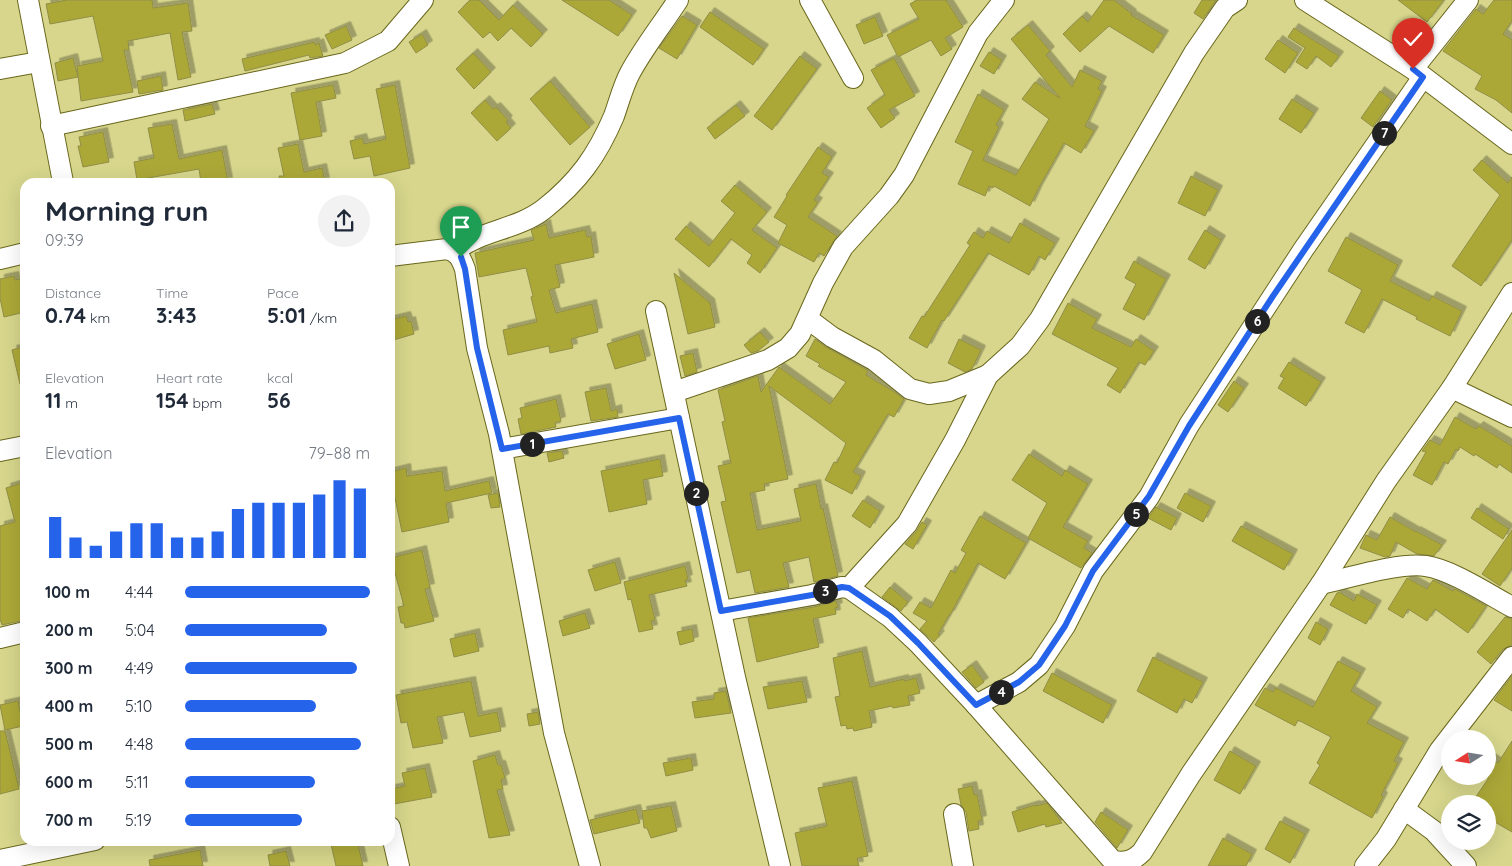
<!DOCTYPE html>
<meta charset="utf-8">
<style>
body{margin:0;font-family:Quicksand,sans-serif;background:#f2f2f3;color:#1f2937;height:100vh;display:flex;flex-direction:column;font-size:19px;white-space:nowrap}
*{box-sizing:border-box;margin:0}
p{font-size:16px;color:#747a83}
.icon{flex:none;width:28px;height:28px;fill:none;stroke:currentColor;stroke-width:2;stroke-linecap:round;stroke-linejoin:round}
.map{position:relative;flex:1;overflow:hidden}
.details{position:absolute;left:20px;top:178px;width:375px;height:668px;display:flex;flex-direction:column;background:#fff;border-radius:15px;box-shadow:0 5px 20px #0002}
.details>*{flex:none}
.needle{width:32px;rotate:258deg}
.tools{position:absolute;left:1441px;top:730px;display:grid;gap:10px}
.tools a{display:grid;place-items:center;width:55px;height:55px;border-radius:50%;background:#fff;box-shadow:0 5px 20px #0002;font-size:25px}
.pin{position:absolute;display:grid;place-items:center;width:42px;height:42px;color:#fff;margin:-51px -21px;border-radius:50% 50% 50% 0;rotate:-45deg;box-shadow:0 0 5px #0007}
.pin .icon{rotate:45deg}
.km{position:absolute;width:25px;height:25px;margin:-12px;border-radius:50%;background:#222;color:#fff;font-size:14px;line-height:25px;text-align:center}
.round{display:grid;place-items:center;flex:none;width:52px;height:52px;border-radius:26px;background:#f2f2f3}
.summary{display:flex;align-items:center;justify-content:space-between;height:85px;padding:0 25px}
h1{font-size:28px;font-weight:700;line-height:38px}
.figures{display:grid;grid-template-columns:repeat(3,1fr);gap:8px;height:85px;padding:5px 25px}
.figures div{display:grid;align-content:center}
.figures b{font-size:21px;font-weight:700}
.figures small{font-size:14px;font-weight:400}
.figures p{font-size:14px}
.chart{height:140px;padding:10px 25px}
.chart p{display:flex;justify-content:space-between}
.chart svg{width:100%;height:90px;margin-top:5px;stroke:#2563eb;stroke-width:6}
ul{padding:0 25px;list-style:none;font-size:16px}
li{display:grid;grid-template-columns:80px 60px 1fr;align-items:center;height:38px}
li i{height:12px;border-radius:6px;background:#2563eb}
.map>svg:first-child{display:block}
.building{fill:#aca838;stroke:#908e46;filter:url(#shadow)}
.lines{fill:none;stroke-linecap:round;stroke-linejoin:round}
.minor-casing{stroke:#69671c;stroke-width:22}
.minor{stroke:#fff;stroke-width:20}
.route-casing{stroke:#fff;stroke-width:10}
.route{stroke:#2563eb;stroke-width:6}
</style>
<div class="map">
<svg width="1512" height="866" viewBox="0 0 1512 866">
<defs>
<filter id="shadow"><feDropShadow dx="4.5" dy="-4.5" stdDeviation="0" flood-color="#0004"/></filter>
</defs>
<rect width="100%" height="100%" fill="#d7d68c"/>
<g class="building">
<path d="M67,0H152L153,8L188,3L192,31L182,32L191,77L178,80L170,33L128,41L129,50H124L133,92L81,101L77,66L103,61L93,16L50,24L46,4Z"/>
<path d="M470,0H479L499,20L513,5L543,34L531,47L511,28L498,41L490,32L483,38L458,12Z"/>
<path d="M562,0H609L632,15L618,36Z"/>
<path d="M917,0H946L963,27L945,38L952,49L941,56L931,40L898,57L887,35L919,19L910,4Z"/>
<path d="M1104,0H1114L1132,14L1131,15L1164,35L1153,53L1109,26L1080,52L1063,34L1082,16L1088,22Z"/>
<path d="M1202,0H1216L1203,19L1194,13Z"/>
<path d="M1398,0H1444L1427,22Z"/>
<path d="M1494,0H1512V21L1503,34L1512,40V113L1496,100L1475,89L1482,76L1443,51L1476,9L1483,14Z"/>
<path d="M710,12L764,49L753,65L700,27Z"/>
<path d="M682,16L697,25L677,59L659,48Z"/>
<path d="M875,17L883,36L864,44L856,25Z"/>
<path d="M1028,25L1050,51L1046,55L1072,87L1080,70L1102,81L1098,89L1102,91L1085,126L1094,131L1081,153L1064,143L1038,189L1030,206L994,186L993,188L989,186L985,196L958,184L973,151L955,142L978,94L1004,110L996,125L999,127L983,160L1016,175L1049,119L1022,99L1035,82L1060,98L1011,39Z"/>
<path d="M346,26L352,40L332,49L325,35Z"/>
<path d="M1294,28L1339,56L1331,67L1316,56L1307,69L1296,62L1305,48L1288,37Z"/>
<path d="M422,34L428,45L416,53L409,42Z"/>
<path d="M1278,40L1298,53L1285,73L1265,59Z"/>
<path d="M315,42V45L319,43L323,56L310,58L309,55L245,71L242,59Z"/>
<path d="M989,52L1002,60L994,74L980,66Z"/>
<path d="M473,53L491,72L474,89L456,69Z"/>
<path d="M800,56L817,69L772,130L754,116Z"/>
<path d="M73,58L78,77L58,81L55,63Z"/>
<path d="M894,58L915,96L889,110L895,118L881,128L867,108L885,95L871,70Z"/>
<path d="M161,76L163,90L139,94L137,81Z"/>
<path d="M550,81L590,127L570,145L530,99Z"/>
<path d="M333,85L336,98L316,102L322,136L300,140L291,93Z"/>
<path d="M395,85L410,168L374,176L370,156L354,159L350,141L362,138L364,144L386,139L376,89Z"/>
<path d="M1380,91L1392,100L1373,127L1361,118Z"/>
<path d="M1292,99L1314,113L1301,133L1279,119Z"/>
<path d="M485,100L493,109L496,107L508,120L506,122L511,128L497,141L471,113Z"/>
<path d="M212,104L215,114L185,121L183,110Z"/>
<path d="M736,105L745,116L715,139L707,128Z"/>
<path d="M172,124L179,159L222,150L228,182H201L199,169L137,180L134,162L154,158L148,128Z"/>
<path d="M103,132L109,162L83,167L78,146H81L79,137Z"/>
<path d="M298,144L304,172L322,168L325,182H280L279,176H284L278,148Z"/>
<path d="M818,147L832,157L822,173L829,177L814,200L818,202L808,217L837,236L824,256L819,253L814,262L778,243L787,225L774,217L787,196L786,195Z"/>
<path d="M1482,160L1508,183L1512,177V240L1481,286L1452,266L1500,195L1473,170Z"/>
<path d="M1191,176L1218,190L1205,216L1178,203Z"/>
<path d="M735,185L767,212L752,230L777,248L760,273L747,263L752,255L731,239L709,267L675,239L686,226L709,246L735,213L721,201Z"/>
<path d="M1020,223L1055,243L1045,260L1039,256L1029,275L988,253L944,321L942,320L927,348L909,338L922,316L924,317L970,245L967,243L974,232L983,238L987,231L1009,243Z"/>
<path d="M546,224L549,238L585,230L587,237L591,236L594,257L555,265L560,287L549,290L556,313L592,304L598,332L571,339L573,348L550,353L549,346L508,355L503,330L537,322L531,297L533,296L526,268L479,277L475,253L534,240L531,230Z"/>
<path d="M1205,230L1221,240L1205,269L1188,259Z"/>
<path d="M1346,237L1398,265L1390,281L1429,301L1432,296L1462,311L1450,336L1416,319L1417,317L1382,299L1364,333L1345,323L1362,290L1328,271Z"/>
<path d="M1134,261L1166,279L1144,320L1123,309L1136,284L1125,278Z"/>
<path d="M674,273L710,303L715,327L688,334Z"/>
<path d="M14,276L15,280L25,278V312L4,317L0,298V279Z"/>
<path d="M1068,303L1097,319L1092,328L1131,347L1136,339L1154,351L1145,365L1139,362L1120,393L1107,385L1118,368L1052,334Z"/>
<path d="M406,316L408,322L411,321L414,334L390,341V320Z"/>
<path d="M760,332L769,342L758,351L751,353L744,345Z"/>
<path d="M639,334L646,360L615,369L607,344Z"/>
<path d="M815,339L826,347L867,370L868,371L866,375L893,391L904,399L894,417L888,414L853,472L861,476L852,494L825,480L834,462L837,463L846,443L769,386L788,479L764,484L765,490L750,493L757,530L801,521L794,489L816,484L821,509L823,508L838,576L814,582L809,557L783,563L789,587L755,593L750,570L737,573L721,502L726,501L718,466L731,463L722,422L725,421L718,390L758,376L761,392L779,367L830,404L846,382L818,366L820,364L806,356Z"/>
<path d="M959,339L981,350L972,369L965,372L948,363Z"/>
<path d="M25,346V384H20L12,350Z"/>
<path d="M693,353L697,372L685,376L680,356Z"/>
<path d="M1289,362L1321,382L1306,406L1278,388L1284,378L1280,376Z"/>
<path d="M1234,381L1244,388L1228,412L1218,405Z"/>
<path d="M606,388L611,411L617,409L618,417L591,421L585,392Z"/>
<path d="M556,399L561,421L555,423L556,427L521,434L518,419L522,418L520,408Z"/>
<path d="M1455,417L1476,429L1479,426L1512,446V473L1499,464L1497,468L1475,454L1474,456L1460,447L1458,451L1456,449L1448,464L1444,462L1432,485L1413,475L1426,452L1422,451L1430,440L1440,445Z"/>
<path d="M562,451L564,458L549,462L547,453Z"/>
<path d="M1029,454L1062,476L1065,470L1088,484L1063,527L1088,541L1084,548L1092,553L1081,568L1028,538L1047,503L1012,480Z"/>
<path d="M660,459L663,476L643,480L647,504L609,512L601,471Z"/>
<path d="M406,468L407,476L442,471L445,491L489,481L492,493L446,503L449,522L402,532L394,493L390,494V472Z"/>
<path d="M25,482V620L2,625L0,619V526L15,522L6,488Z"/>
<path d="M498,493L500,507L491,508L488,495Z"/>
<path d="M1185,493L1211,506L1203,522L1177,508Z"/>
<path d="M863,500L880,511L870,528L852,516Z"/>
<path d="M1156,507L1177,518L1171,530L1148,518Z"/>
<path d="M1477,508L1509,529L1503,539L1471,518Z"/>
<path d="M980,516L1026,543L1005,579L978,563L950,615H949L938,634L940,635L934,642L920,629L927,621L913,613L920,602L931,608L951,570L955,573L966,553L961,550Z"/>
<path d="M1390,517L1416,532V531L1442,545L1434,556L1417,554L1396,542L1390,556L1385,557L1360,548L1366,535L1377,540Z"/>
<path d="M922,522L927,525L913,549L905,544L916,532Z"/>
<path d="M1241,526L1293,554L1284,570L1232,541Z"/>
<path d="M1512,530V568L1500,586L1482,574Z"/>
<path d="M422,550L430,588L425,589L434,621L405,628L404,623H401L398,607L404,606L391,558Z"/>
<path d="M615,562L621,583L595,591L588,570Z"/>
<path d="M685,566L688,579L685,580L687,586L649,595L655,620L651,621L653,629L639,632L631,599L628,600L624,582Z"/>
<path d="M1407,578L1427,589L1433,580L1453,591L1455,589L1486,606L1468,633L1435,609L1427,621L1408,609L1403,618L1388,609Z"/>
<path d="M890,587L908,602L901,611L882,597Z"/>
<path d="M1339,592L1354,601L1357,594L1377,605L1366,624L1330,605L1337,593Z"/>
<path d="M836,601L838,607L835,608L836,614L813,619L819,647L757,662L748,618L814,607Z"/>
<path d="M585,613L590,628L563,636L559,621Z"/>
<path d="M1505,617L1512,619V645L1503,649L1491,664L1477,652Z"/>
<path d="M1316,622L1328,629L1320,645L1308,638Z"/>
<path d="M692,629L694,641L680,645L677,632Z"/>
<path d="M475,633L479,651L454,657L450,639Z"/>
<path d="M862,651L870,687L904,679V681L916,678L920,693L908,696L910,705L893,708L892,706L869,711L872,727L854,731L853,728L847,729L846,725L841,726L835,697L840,696L833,658Z"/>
<path d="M1153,657L1203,682L1192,703L1184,699L1177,713L1137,691Z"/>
<path d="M1338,661L1361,673L1351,691L1377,707L1367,723L1404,742L1394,761L1398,763L1381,795L1383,797L1372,818L1309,783L1320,765L1317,763L1331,737L1298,720L1295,726L1255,705L1265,688L1273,692L1276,688L1313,707Z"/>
<path d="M972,665L984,682L976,688L962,672Z"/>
<path d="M1052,673L1112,705L1103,723L1043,691Z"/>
<path d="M1512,676V711L1494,700Z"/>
<path d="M471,681L478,716L497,712L501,731L470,737L464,712L437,717L443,743L413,748L407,722L401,723L396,695Z"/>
<path d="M802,681L807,702L768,709L763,687Z"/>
<path d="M726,691L731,713L695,718L692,702L714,699V693Z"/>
<path d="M18,701L23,726L5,730L0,705Z"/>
<path d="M538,712L540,724L529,726L527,714Z"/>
<path d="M0,731H5L19,789L0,794Z"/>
<path d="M1512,741V832L1488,818V804H1471L1488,779V756L1498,763Z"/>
<path d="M1230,751L1256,766L1240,794L1214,780Z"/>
<path d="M495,755L498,765H501L505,778L501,780L503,789L497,790L510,835L489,838L473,761Z"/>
<path d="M691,758L693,770L666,776L663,763Z"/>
<path d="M425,768L432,797L394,804L391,789L405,786L402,773Z"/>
<path d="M852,781L868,856L857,858L859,866H802L795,833L827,826L818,788Z"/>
<path d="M972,786L974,795L977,794L982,820L978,821L979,829L969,831L966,812L961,805L958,789Z"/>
<path d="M1047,803L1062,823L1046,827L1045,824L1018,832L1012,812L1035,805L1036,806Z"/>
<path d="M671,806L677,831L651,838L647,828H644L642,811Z"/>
<path d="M636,809L640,823L594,834L590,820Z"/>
<path d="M1101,812L1128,830L1117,848L1095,822Z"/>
<path d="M1280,821L1305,834L1290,863L1265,849Z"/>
<path d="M1223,838L1252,854L1246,866H1208Z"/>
<path d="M330,840H357L363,866H336Z"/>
<path d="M200,850L203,866H150L149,860Z"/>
<path d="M286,851L290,866H270L268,855Z"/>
</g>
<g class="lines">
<g class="minor-casing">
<g id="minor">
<path d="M28,0L63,182"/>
<path d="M810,0L853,78"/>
<path d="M1305,0L1413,69L1512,144"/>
<path d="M0,69L39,62"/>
<path d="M1413,69L1468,0"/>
<path d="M51,126L345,63L388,41L423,0"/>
<path d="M455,251C481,230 517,230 544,209C578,182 597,156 614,116C619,102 623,86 630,73C644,47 662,25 678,0"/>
<path d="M390,256L447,249C458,252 461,258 465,269L477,348L499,434L554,733L590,866"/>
<path d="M0,259L25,253"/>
<path d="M656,311L735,677L780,866"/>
<path d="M808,319L832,337L874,360L910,389L929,394L949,391L988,375"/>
<path d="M1452,388L1512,417"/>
<path d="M674,392L768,360L788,348L800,334L823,283L843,247L889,196L904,175L978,33L1004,0"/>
<path d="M502,449L679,418"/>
<path d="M0,451L25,446"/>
<path d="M1321,584C1349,578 1399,562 1426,566C1452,570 1488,594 1512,607"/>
<path d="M849,588L907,524L955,440L988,375L1020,346L1040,319L1194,53L1225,8L1237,0"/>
<path d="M721,611L812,595L842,587L849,588L890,617L918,643L976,705L1113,861C1126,863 1133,861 1142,852L1191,774L1321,584L1386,481L1452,388L1512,293"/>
<path d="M0,638L25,632"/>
<path d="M976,705L1019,682L1039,665L1065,626L1093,571L1149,497L1189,425L1303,250L1423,77"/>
<path d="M1404,809L1434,831L1466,866"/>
<path d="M954,814L963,866"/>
<path d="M390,827L399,866"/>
<path d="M0,860L95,840"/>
<path d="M1365,866L1386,839L1440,750L1512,657"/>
</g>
</g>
<use href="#minor" class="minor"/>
</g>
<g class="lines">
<g class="route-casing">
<path id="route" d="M461,257L465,269L477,348L502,449L679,418L721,611L812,595L842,587L849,588L890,616L918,643L976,705L1019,682L1039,665L1065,626L1093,571L1149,496L1189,426L1273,296L1423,77L1413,69"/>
</g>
<use href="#route" class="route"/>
</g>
</svg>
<div class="tools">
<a><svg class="needle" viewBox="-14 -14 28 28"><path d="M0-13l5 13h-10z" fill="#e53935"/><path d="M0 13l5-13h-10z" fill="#747a83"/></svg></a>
<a><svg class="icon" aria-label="layers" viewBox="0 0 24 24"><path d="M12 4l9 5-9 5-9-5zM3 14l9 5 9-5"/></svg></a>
</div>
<div class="pin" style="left:461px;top:257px;background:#1e9e55"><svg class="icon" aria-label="arrive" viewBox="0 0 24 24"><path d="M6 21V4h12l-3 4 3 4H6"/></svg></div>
<div class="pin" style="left:1413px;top:69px;background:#d93025"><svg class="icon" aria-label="check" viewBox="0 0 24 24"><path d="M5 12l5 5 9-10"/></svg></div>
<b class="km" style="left:532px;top:444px">1</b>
<b class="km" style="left:696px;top:493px">2</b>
<b class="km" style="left:825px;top:591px">3</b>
<b class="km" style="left:1001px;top:692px">4</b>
<b class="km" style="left:1136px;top:514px">5</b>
<b class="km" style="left:1257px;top:321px">6</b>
<b class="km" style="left:1384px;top:133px">7</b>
<section class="details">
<div class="summary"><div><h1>Morning run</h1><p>09:39</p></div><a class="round"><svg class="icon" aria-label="share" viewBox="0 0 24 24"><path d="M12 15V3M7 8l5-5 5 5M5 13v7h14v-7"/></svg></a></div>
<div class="figures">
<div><p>Distance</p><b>0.74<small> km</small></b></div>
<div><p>Time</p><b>3:43</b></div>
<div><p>Pace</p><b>5:01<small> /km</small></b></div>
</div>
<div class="figures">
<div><p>Elevation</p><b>11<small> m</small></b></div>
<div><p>Heart rate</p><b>154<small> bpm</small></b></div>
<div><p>kcal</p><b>56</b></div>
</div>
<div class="chart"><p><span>Elevation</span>79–88 m</p>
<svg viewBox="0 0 160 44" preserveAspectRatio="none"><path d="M5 44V24M15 44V34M25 44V38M35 44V31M45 44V27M55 44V27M65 44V34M75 44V34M85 44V31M95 44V20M105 44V17M115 44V17M125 44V17M135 44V13M145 44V6M155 44V10"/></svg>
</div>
<ul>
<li><b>100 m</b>4:44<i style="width:100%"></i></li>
<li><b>200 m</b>5:04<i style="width:77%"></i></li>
<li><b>300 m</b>4:49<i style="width:93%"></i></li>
<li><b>400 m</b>5:10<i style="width:71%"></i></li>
<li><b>500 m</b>4:48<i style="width:95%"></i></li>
<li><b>600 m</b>5:11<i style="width:70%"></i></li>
<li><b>700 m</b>5:19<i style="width:63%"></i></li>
</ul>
</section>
</div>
